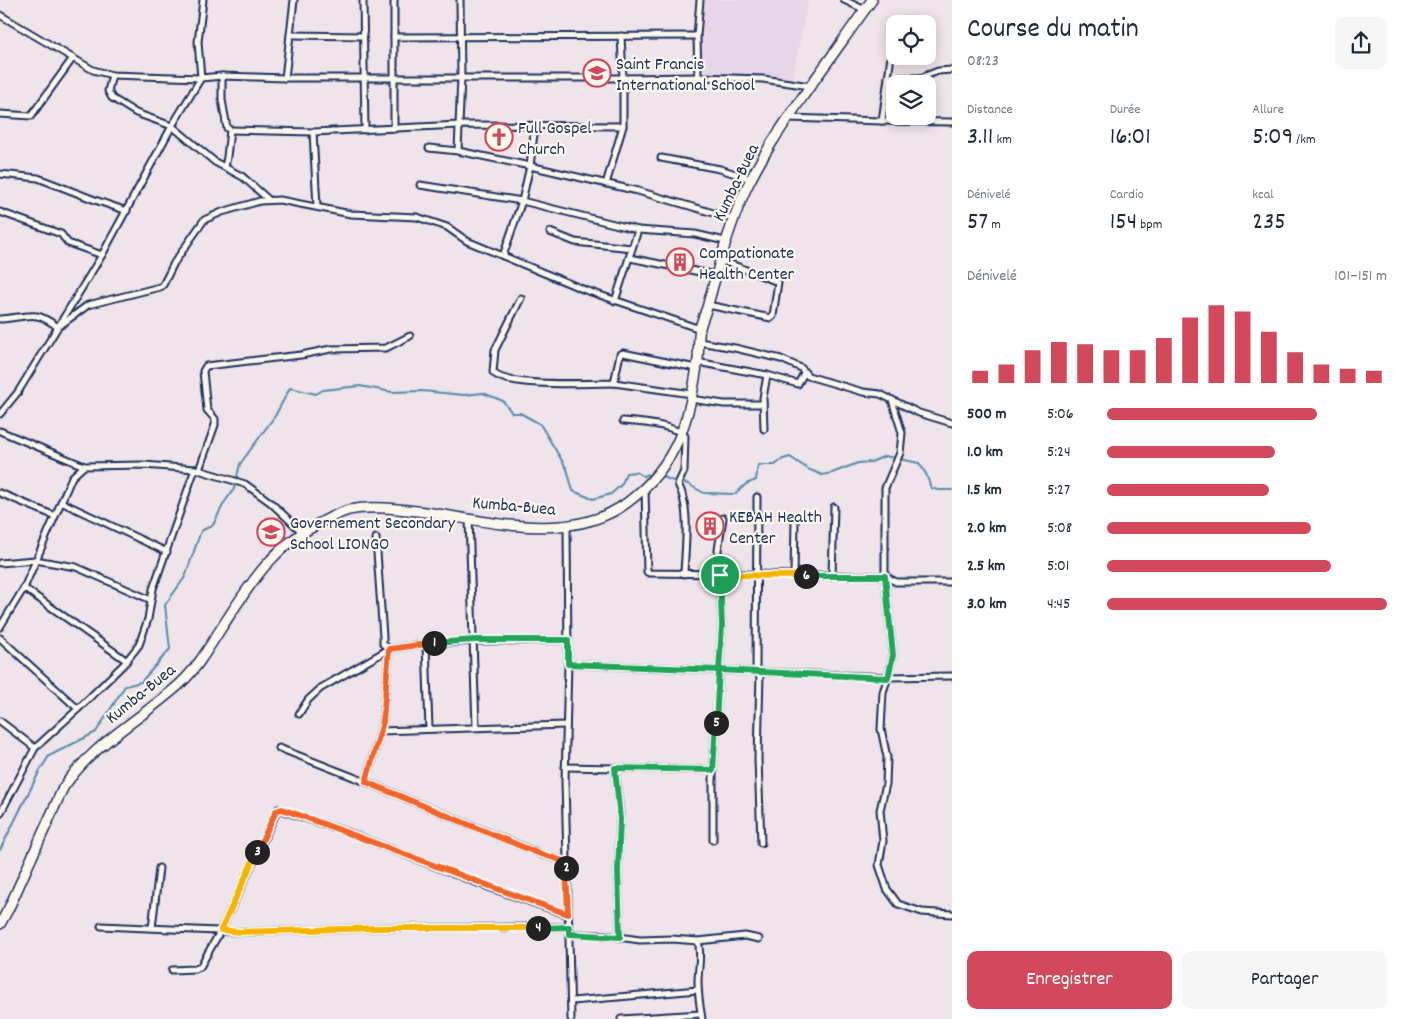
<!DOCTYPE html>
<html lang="fr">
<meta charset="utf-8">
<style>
body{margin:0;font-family:Dekko,sans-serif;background:#f6f6f7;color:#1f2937;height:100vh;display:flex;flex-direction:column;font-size:19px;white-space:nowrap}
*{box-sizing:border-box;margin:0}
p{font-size:16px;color:#747a83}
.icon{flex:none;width:28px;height:28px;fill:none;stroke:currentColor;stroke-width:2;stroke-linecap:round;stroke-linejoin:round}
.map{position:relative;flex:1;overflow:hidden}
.panel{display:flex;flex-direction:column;background:#fff;width:450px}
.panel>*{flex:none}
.controls{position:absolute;left:886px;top:15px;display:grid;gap:10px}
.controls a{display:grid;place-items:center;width:50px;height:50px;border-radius:10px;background:#fff;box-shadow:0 2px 12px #0003;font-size:25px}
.pin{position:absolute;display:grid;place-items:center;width:42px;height:42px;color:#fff;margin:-21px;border:2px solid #fff;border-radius:50%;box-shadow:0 1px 5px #0007}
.km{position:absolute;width:25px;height:25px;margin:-12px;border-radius:50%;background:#222;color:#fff;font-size:14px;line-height:25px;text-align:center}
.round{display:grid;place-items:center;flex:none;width:52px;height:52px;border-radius:10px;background:#f6f6f7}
.head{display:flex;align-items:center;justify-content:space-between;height:85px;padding:0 15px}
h1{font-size:28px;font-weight:600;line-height:38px}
.metrics{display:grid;grid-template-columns:repeat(3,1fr);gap:8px;height:85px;padding:5px 15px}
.metrics div{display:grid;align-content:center}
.metrics b{font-size:25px;font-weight:600}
.metrics small{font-size:14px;font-weight:400}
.metrics p{font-size:14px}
.chart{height:140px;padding:10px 15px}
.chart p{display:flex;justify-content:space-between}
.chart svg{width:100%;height:90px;margin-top:5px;stroke:#d1495b;stroke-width:6}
.primary-button{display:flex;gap:10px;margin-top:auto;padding:10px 15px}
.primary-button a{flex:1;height:58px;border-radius:10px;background:#d1495b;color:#fff;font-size:20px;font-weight:600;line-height:58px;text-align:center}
.primary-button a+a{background:#f6f6f7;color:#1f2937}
ul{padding:0 15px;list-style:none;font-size:16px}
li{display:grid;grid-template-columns:80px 60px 1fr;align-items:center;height:38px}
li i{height:12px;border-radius:6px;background:#d1495b}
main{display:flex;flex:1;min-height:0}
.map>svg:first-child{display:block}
.built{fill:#e5d6e8}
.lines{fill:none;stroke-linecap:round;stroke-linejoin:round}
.stream{stroke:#568bab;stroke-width:2}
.street-casing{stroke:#1b2f5e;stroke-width:9}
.highway-casing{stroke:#1b2f5e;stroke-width:12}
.street{stroke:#fbf7ec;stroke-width:5}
.highway{stroke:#fbf7ec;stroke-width:9}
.split-1-casing{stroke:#fff;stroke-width:10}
.split-2-casing{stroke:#fff;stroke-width:10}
.split-3-casing{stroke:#fff;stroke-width:10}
.split-4-casing{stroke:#fff;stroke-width:10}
.split-5-casing{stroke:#fff;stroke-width:10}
.split-6-casing{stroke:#fff;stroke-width:10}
.split-7-casing{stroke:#fff;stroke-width:10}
.split-1{stroke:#22a559;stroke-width:6}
.split-2{stroke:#f0652b;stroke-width:6}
.split-3{stroke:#f0652b;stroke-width:6}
.split-4{stroke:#f5b400;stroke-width:6}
.split-5{stroke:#22a559;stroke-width:6}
.split-6{stroke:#22a559;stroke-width:6}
.split-7{stroke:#f5b400;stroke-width:6}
.labels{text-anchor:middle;stroke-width:4.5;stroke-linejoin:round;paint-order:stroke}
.poi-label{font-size:18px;fill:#1b2f5e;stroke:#fbf7ec;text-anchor:start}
.street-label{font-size:18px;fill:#1b2f5e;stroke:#fbf7ec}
</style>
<main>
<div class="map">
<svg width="952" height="1019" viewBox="0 0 952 1019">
<rect width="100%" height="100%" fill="#eee4ea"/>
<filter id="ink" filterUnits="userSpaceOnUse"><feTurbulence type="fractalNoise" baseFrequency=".02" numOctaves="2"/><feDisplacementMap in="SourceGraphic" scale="10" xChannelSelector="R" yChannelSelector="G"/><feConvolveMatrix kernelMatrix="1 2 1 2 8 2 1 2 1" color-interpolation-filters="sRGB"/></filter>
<g filter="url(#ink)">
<path class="built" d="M704,0H808L792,79L701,76Z"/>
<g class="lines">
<g class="stream">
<path d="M659,475L670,480L688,484L704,493L735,494L746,484L756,480L758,465H775L783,459L790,457L808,469L822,475L832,473L858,463L871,462L885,456L919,463L926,474L931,488L938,490H952"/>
<path d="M0,850L39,772L49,756L96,732L125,686L141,682L170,649L165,605L185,577L201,531L213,525L224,503L234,489L240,464L275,416L290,388L316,394L323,390L360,386L392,392L422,391L464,395L483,393L503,401L512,413H520L540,424L567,469L573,491L593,499L611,494L622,484L626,473L636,472L643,476L655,473"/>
</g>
<g class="street-casing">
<g id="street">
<path d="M363,0L365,130"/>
<path d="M394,0V129"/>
<path d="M844,0L865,10"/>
<path d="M0,15L93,70L112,75L201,78L222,76L285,78H623L698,77L763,79L810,86"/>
<path d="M290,35L363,36"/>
<path d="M394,37L697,36"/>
<path d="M112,75L108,91L112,98L136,113L172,126L215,162L243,177L269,200"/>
<path d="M222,76V100L227,128L230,130L227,157L225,167"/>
<path d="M698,77L697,36L700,0"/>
<path d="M285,78L294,0"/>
<path d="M888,78H920L938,71L952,70"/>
<path d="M0,114L31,116L73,58"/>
<path d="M788,118L882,121L952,122"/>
<path d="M882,121L893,42L895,41"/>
<path d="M230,130L313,132L460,125L623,126"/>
<path d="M313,132L317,207"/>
<path d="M429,148L458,151L530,166L638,191L734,219"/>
<path d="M458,151L461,77L460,0"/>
<path d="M661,158L720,169L751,179"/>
<path d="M0,174L38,178L95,200L127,211"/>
<path d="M606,184L623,126V78L621,36"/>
<path d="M420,185L522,201L638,230L695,234L725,241"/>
<path d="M0,212L61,234L68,243L102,255"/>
<path d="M550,232L575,242L632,248"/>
<path d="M503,256L522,201L530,166L535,126"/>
<path d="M630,258L715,275"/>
<path d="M521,298L495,350L493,372C504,388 592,383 614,383L620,354L623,353L696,368"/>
<path d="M615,301L638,230"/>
<path d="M708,305L771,318L773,316L778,282L720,260"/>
<path d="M0,319C11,319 28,314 37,316C44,317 52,323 58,327"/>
<path d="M58,327L88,305L160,287L163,285L174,263L204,220L222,212L260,201L280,200L351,214L417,217L447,227L467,241L585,290L700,329"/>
<path d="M699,342L735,348L781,359L801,368L808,376L863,392L880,394L919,413L952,423"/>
<path d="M697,362L767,375L798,384L804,373"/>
<path d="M614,383L692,394"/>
<path d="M691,399L724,404H763"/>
<path d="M0,414L18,392L102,255L172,126L201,78L198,42L203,0"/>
<path d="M623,421C639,422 674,425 685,436L684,471L678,484C691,508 685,547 684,574"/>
<path d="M764,429L763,398L767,375"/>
<path d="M0,431L84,466L144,465L195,469L245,484L270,502L302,532"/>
<path d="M199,470L215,425V419L207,410L203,371L206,366L301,355L331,349L386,348L410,336"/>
<path d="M645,488L647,572L649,573L885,576L896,582H952"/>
<path d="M0,493L55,516"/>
<path d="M61,502L167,552"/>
<path d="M469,518L476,727"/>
<path d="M567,525L568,664L565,781L571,1019"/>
<path d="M0,563L35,560L76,567L151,600"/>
<path d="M794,576L795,520"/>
<path d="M832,576L834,507"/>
<path d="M24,588L127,661"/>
<path d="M0,627L24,588L72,477L84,466"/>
<path d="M0,638L78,709"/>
<path d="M426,644L429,729"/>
<path d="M568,664L888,677L893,655L885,576V488L900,453L902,433L892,400"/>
<path d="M756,672L757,497"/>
<path d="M760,672L758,759L761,843"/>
<path d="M952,676L888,677L883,692L881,729L887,757L886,784L880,810L883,841L879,865L887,889L898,904L922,912L952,914"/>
<path d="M299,714L308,700L321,688L389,649L426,644L474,641L568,640"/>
<path d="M0,721L35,748"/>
<path d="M381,731L566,725"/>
<path d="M279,748L366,782L543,855L566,862"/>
<path d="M565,767L713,770"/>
<path d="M615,768L620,815L618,871L620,937"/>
<path d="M366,782L383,722L389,649L383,644V637L376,538"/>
<path d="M0,814L35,748L78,709L124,664L139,645L148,619L153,589L195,469"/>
<path d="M713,840V770L722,625L718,550L723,518"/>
<path d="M101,926L241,932L379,928L569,927"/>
<path d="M152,928L159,868"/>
<path d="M569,934L604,935L640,940L672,939L698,941L745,936L759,939"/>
<path d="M698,941C702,955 698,968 698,982C698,994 700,1007 702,1019"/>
<path d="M172,970L195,969L200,967L221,930L278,809L347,832L483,885L568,915"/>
<path d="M572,1001L698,990"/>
<path d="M621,1019L701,1014"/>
</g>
</g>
<g class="highway-casing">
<path id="highway" d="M0,924L9,908L63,788C93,743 142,719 181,683C198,667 209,647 222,627C250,584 273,546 320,523C329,518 339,513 349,510C373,505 401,509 425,512C488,521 572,545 628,502C678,464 690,419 698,359C699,349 698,338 700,328C702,319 706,312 708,304C719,265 729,226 746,189C764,151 789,117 813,82C833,55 852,27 872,0"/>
</g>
<use href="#street" class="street"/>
<use href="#highway" class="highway"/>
</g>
</g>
<g class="lines" filter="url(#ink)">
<g class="split-1-casing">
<path id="split-1" d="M434,643L474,640H568V664L719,670L722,626L720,575"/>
</g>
<g class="split-2-casing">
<path id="split-2" d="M434,643L389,649L383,722L366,782L535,852L566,862V868"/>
</g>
<g class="split-3-casing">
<path id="split-3" d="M257,852L276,811L282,809C378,843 472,881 568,914L566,868"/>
</g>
<g class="split-4-casing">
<path id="split-4" d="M257,852L221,930L240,932L379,928H538"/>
</g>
<g class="split-5-casing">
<path id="split-5" d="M538,928L569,927V934L620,937L618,871L620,819L615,768L713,770L716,723"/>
</g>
<g class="split-6-casing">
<path id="split-6" d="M716,723L719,670L888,678L893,655L885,576H806"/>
</g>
<g class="split-7-casing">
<path id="split-7" d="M720,575L806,576"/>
</g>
<use href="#split-1" class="split-1"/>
<use href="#split-2" class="split-2"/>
<use href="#split-3" class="split-3"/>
<use href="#split-4" class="split-4"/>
<use href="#split-5" class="split-5"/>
<use href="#split-6" class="split-6"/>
<use href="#split-7" class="split-7"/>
</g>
<defs>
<g id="school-ring" transform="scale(1.4375)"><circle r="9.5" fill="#fbf7ec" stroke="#d1495b" stroke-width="1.5"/><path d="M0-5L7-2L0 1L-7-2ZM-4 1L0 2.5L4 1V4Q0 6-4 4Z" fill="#d1495b"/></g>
<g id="church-ring" transform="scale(1.4375)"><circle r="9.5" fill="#fbf7ec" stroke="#d1495b" stroke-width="1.5"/><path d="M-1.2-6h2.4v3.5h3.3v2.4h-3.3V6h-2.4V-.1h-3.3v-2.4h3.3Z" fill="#d1495b"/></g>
<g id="building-ring" transform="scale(1.4375)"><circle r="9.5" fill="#fbf7ec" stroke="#d1495b" stroke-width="1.5"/><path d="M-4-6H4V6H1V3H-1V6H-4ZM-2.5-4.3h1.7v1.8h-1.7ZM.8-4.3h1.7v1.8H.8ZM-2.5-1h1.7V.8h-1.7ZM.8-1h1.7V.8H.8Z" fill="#d1495b"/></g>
</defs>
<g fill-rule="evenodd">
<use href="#school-ring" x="597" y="73"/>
<use href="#church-ring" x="499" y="137"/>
<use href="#building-ring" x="680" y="262"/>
<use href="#building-ring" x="710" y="526"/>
<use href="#school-ring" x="271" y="532"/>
</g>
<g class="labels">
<g class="poi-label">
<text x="616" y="69">Saint Francis<tspan x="616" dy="21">International School</tspan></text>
<text x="518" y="133">Full Gospel<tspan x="518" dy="21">Church</tspan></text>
<text x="699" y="258">Compationate<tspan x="699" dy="21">Health Center</tspan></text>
<text x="729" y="522">KEBAH Health<tspan x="729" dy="21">Center</tspan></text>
<text x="290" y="528">Governement Secondary<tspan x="290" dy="21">School LIONGO</tspan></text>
</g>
<g class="street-label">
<text transform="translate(735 182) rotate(-64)" y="6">Kumba-Buea</text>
<text transform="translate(514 505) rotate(5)" y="6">Kumba-Buea</text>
<text transform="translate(140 693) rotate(-39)" y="6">Kumba-Buea</text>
</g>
</g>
</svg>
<div class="controls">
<a><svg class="icon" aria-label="locate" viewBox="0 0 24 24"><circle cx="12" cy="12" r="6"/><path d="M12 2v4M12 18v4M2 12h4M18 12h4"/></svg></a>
<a><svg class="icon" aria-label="layers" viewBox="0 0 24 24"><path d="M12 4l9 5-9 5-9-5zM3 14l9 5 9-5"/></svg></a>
</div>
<div class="pin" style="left:720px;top:575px;background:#1e9e55"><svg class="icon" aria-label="arrive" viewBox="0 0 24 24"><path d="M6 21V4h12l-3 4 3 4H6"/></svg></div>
<b class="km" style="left:434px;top:643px">1</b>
<b class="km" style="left:566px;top:868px">2</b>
<b class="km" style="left:257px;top:852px">3</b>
<b class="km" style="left:538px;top:928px">4</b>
<b class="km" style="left:716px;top:723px">5</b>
<b class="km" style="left:806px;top:576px">6</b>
</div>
<section class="panel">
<div class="head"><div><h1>Course du matin</h1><p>08:23</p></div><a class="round"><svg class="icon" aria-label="share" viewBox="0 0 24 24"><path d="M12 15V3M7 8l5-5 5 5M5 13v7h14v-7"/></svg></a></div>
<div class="metrics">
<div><p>Distance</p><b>3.11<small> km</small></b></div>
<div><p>Durée</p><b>16:01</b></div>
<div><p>Allure</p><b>5:09<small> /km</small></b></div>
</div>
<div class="metrics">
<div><p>Dénivelé</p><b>57<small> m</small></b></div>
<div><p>Cardio</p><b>154<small> bpm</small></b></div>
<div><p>kcal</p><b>235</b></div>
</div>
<div class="chart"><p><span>Dénivelé</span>101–151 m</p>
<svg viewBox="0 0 160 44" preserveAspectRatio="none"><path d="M5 44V38M15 44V35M25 44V28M35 44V24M45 44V25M55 44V28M65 44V28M75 44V22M85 44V12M95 44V6M105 44V9M115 44V19M125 44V29M135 44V35M145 44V37M155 44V38"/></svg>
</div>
<ul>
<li><b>500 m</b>5:06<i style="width:75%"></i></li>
<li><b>1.0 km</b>5:24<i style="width:60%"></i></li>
<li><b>1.5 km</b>5:27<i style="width:58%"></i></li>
<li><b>2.0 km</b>5:08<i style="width:73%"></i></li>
<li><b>2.5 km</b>5:01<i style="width:80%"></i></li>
<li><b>3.0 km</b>4:45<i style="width:100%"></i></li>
</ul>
<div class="primary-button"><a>Enregistrer</a><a>Partager</a></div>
</section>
</main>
